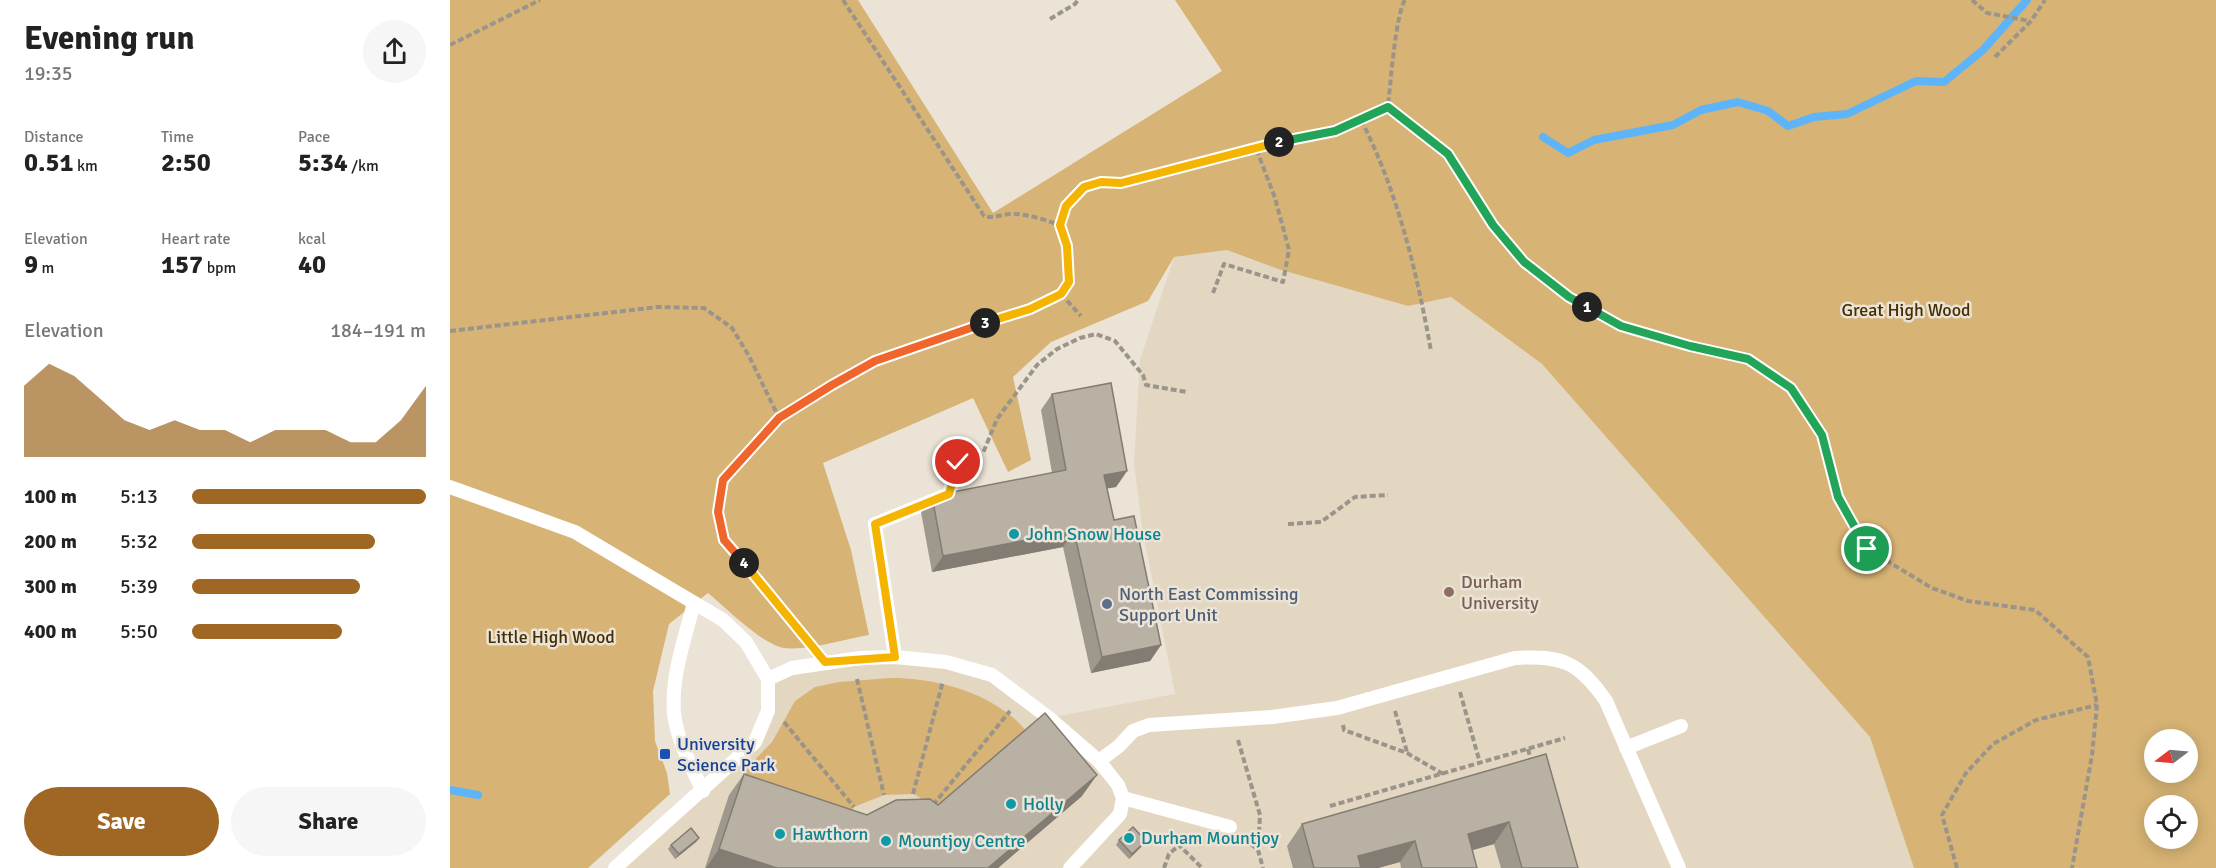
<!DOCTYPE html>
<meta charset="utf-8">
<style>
body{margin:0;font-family:Signika,sans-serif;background:#f6f6f6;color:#222;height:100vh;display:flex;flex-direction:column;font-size:22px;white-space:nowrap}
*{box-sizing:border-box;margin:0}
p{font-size:20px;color:#767676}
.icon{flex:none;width:33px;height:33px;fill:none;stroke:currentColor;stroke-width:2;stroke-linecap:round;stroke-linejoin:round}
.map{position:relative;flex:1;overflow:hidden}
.details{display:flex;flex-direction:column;background:#fff;width:450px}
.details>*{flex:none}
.needle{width:39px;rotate:254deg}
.buttons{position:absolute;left:1694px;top:729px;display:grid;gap:12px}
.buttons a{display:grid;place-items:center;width:54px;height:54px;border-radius:50%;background:#fff;box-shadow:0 3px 15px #0003;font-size:30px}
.pin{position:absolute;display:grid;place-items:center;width:51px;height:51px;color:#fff;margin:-26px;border:3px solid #fff;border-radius:50%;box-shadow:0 2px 6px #0007}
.km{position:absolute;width:30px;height:30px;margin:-15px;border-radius:50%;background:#222;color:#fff;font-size:16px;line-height:30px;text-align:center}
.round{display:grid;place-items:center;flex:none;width:63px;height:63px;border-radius:32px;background:#f6f6f6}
.overview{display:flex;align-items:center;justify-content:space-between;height:102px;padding:0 24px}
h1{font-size:33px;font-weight:700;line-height:45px}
.figures{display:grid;grid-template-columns:repeat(3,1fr);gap:9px;height:102px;padding:6px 24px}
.figures div{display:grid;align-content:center}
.figures b{font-size:26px;font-weight:700}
.figures small{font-size:16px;font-weight:400}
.figures p{font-size:16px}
.chart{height:168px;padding:12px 24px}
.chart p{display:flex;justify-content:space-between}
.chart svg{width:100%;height:108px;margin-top:6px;fill:#9f6723;opacity:.7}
.action{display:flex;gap:12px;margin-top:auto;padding:12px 24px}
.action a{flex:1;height:69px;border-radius:36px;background:#9f6723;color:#fff;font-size:24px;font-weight:700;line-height:69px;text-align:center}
.action a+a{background:#f6f6f6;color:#222}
ul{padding:0 24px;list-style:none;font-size:20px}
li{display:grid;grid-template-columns:96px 72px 1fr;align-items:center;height:45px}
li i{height:15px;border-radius:8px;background:#9f6723}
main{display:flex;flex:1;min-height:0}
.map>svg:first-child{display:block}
.built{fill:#e3d7c2}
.green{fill:#d7b475;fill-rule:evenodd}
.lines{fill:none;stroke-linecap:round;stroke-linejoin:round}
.stream{stroke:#5eb4f8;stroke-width:8}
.path{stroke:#9a948a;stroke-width:4;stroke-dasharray:6 3;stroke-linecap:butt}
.lane{stroke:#fff;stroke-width:14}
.wall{fill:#9f988d}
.shaded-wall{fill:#827c73}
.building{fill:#b9b1a4;stroke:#827c73;stroke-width:1.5}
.split-1-casing{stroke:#fff;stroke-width:12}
.split-2-casing{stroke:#fff;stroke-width:12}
.split-3-casing{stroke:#fff;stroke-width:12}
.split-4-casing{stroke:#fff;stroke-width:12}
.split-5-casing{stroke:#fff;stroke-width:12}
.split-1{stroke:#22a559;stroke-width:8}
.split-2{stroke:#22a559;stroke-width:8}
.split-3{stroke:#f5b400;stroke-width:8}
.split-4{stroke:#f0652b;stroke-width:8}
.split-5{stroke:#f5b400;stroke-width:8}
.culture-dot{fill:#0f9aa8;stroke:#ebe3d5;stroke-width:2}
.education-dot{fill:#8d6e63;stroke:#ebe3d5;stroke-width:2}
.service-dot{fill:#5c6f8a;stroke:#ebe3d5;stroke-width:2}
.transit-dot{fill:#1a4fb4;stroke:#ebe3d5;stroke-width:2}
.labels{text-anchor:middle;stroke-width:5;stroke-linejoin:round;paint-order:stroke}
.park-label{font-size:18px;fill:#432f03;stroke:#ebe3d5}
.culture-label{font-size:18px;fill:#0d838f;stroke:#ebe3d5;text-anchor:start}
.education-label{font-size:18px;fill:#785e54;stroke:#ebe3d5;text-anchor:start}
.service-label{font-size:18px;fill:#4e5e75;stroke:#ebe3d5;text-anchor:start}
.transit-label{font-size:18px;fill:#164399;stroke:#ebe3d5;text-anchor:start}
</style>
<main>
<section class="details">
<div class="overview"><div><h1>Evening run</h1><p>19:35</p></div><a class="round"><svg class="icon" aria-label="share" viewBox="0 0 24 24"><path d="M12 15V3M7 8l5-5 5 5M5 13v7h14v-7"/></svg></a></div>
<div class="figures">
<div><p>Distance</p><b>0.51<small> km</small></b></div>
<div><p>Time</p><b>2:50</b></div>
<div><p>Pace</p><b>5:34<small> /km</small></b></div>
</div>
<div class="figures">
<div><p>Elevation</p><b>9<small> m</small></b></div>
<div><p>Heart rate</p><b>157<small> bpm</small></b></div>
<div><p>kcal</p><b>40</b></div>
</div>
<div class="chart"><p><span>Elevation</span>184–191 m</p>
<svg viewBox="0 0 160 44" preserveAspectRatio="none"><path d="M0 44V15L10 6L20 11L30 20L40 29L50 33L60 29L70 33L80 33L90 38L100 33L110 33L120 33L130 38L140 38L150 29L160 15V44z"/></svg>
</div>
<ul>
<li><b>100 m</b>5:13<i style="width:100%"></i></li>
<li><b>200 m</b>5:32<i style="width:78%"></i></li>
<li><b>300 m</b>5:39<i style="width:72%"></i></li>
<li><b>400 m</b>5:50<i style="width:64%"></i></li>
</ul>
<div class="action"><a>Save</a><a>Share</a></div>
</section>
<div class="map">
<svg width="1766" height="868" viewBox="0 0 1766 868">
<rect width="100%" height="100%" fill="#ebe3d5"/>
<path class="built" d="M777,250L828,269L958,306L1001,297L1092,364L1421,737L1464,868H165L305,743L318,679L445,657L542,675L599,718L725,694L692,527L684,463L690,360L724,257Z"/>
<g class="green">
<path d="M0,0H408L543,213L772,71L725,0H1766V868H1464L1420,737L1092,364L1001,297L958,306L828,269L777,250L724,257L698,301L601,342L563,377L581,460L558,472L523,398L373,463L401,550L419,635C396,639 356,651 334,648C313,645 276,608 258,593L219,624L203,691L205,741L217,773L220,794L138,868H0ZM1704,740H1737V772H1704ZM1704,806H1737V838H1704Z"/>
<path d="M440,678C480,678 523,688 556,712C565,718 573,727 580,735L489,812L483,806L464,794L434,795L404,807L387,831L303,778L292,773L322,742L345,701L365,687L389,682Z"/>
</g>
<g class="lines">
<g class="stream">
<path d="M1093,137L1118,153L1144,140L1223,125L1251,110L1288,102L1318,111L1338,126L1364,117L1397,114L1466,81L1494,82L1533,50L1577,0"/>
<path d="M0,790L28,795"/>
</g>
<g class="path">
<path d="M393,0L534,216C544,219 552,214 563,214C579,214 595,220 610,225"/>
<path d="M955,0C946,12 940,87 938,107L998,154L1043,225L1074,262L1119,297L1171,326L1240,346L1298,359L1341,388L1372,435L1388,497L1417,549L1482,588L1518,601L1585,610L1638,657L1647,705L1642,755L1622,868"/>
<path d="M1522,0L1537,13L1580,21"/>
<path d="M600,19L625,4L628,0"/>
<path d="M0,45L90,0"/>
<path d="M1545,57L1581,21L1595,0"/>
<path d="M911,120C948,192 967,273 981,351"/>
<path d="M763,293L774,264L833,282L839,250L825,198L806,148"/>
<path d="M611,294L631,316"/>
<path d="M0,331L208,307L254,308L282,328L299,356L329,418"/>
<path d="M526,456L533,453L547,419L587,365L607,349L630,338L646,334L665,341L693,375L696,385L737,392"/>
<path d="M838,524L871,522L905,497L938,495"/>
<path d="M361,646L274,540L269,511L273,480L329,418L382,385L425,361L514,330L580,309L611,294L619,282L617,246L610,225L616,206L634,187L651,182L671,183L854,136L885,131L938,107"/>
<path d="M407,679L434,795"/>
<path d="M1010,692L1030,763"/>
<path d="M945,711L957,752"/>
<path d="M334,722L404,807"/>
<path d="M893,725L894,730L957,753L993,774"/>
<path d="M788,740L810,815L808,850"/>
<path d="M1078,749L1082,764"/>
<path d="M463,794L493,681"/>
<path d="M483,805L560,711"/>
<path d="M880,806L1115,738"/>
<path d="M728,834L729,845L752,868"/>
<path d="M794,838L808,850L813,868"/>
<path d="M714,868L719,854L729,845"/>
<path d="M1507,868L1492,815L1516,773L1543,744L1586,720L1647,705"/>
</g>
<g class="lane">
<path d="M0,487L125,532L273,620L296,642L318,679V711L305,742L165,868"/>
<path d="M244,603C235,638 221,676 224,713C226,737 242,769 253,791"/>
<path d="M445,657L425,524L499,494L508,462"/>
<path d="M318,679L342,668L410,658L445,657L496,662L542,675L599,718L649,761L668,785L673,798L670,814L620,868"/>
<path d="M1176,748L1231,726"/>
<path d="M649,761L669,746L683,731L699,725L822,717L887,708L1065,658C1112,655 1129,662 1156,701L1229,868"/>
<path d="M673,798L780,827"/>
</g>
</g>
<g class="wall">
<path d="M602,394L677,471L666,487L657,488L664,520L711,645L700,661L641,673L613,547L482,572L471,512L482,496L602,473L591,410Z"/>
<path d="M1096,754L1128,868H1051L1044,844L1022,850L1027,868H951L950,862L928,868H843L837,846L852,824Z"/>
<path d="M294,774L417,815L488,805L632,796L548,868H255L279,795Z"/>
<path d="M249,838L246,842L225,859L218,849L221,845Z"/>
<path d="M669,840L693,845L679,859L666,845Z"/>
</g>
<g class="shaded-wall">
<path d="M677,471L666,487L643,491L654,475Z"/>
<path d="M624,531L613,547L482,572L493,556Z"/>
<path d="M711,645L700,661L641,673L652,657Z"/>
<path d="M647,775L632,796L548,868H538Z"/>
<path d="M1059,822L1044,844L1002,856L1018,834Z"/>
<path d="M249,838L246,842L225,859L229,854Z"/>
<path d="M696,841L693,845L679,859L682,854Z"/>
<path d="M965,841L950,862L928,868H899L908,856Z"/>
<path d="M269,849L327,868H256Z"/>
</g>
<g class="building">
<path d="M661,383L677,471L654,475L664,520L684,516L711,645L652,657L624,531L493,556L482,496L616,470L602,394Z"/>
<path d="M595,713L647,775L538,868H327L269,849L294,774L417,815L446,800L480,799L488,805Z"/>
<path d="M1096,754L1128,868H1072L1059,822L1018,834L1027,868H972L965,841L908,856L911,868H864L852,824Z"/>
<path d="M683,827L696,841L682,854L669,840Z"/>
<path d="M241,828L249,838L229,854L221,845Z"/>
</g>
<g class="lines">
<g class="split-1-casing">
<path id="split-1" d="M1137,307L1171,326L1240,346L1298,359L1341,388L1372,435L1388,497L1417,549"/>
</g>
<g class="split-2-casing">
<path id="split-2" d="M829,142L885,131L938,107L998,154L1043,225L1074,262L1119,297L1137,307"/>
</g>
<g class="split-3-casing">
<path id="split-3" d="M535,323L580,309L611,294L619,282L617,246L610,225L616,206L634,187L651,182L671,183L829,142"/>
</g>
<g class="split-4-casing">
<path id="split-4" d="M294,563L274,540L268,512L273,480L329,418L382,385L425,361L535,323"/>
</g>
<g class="split-5-casing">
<path id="split-5" d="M294,563L375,662L445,657L425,524L499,494L508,462"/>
</g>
<use href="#split-1" class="split-1"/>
<use href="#split-2" class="split-2"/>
<use href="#split-3" class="split-3"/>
<use href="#split-4" class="split-4"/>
<use href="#split-5" class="split-5"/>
</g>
<g class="culture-dot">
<circle cx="564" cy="534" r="6"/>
<circle cx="561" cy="804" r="6"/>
<circle cx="330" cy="834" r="6"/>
<circle cx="679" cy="838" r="6"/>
<circle cx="436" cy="841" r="6"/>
</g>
<circle class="education-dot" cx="999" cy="592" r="6"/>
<circle class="service-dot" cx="657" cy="604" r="6"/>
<rect class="transit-dot" x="209" y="748" width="12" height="12" rx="3"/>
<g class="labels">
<g class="park-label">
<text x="1456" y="316">Great High Wood</text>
<text x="101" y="643">Little High Wood</text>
</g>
<g class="culture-label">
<text x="576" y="540">John Snow House</text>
<text x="573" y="810">Holly</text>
<text x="342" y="840">Hawthorn</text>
<text x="691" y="844">Durham Mountjoy</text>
<text x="448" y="847">Mountjoy Centre</text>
</g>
<g class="education-label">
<text x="1011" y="588">Durham<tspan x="1011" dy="21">University</tspan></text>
</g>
<g class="service-label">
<text x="669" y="600">North East Commissing<tspan x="669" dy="21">Support Unit</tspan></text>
</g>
<g class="transit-label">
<text x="227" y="750">University<tspan x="227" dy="21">Science Park</tspan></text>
</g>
</g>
</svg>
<div class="buttons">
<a><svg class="needle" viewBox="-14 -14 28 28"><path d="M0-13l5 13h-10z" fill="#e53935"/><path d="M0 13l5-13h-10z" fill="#767676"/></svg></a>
<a><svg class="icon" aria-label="locate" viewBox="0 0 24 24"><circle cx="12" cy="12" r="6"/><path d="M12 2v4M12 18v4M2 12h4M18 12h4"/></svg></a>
</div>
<div class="pin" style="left:1417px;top:549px;background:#1e9e55"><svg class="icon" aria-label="arrive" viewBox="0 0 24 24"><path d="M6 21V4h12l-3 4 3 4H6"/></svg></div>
<div class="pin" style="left:508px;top:462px;background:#d93025"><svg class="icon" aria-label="check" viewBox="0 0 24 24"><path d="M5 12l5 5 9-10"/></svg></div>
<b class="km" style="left:1137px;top:307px">1</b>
<b class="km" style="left:829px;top:142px">2</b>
<b class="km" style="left:535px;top:323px">3</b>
<b class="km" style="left:294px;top:563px">4</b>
</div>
</main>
